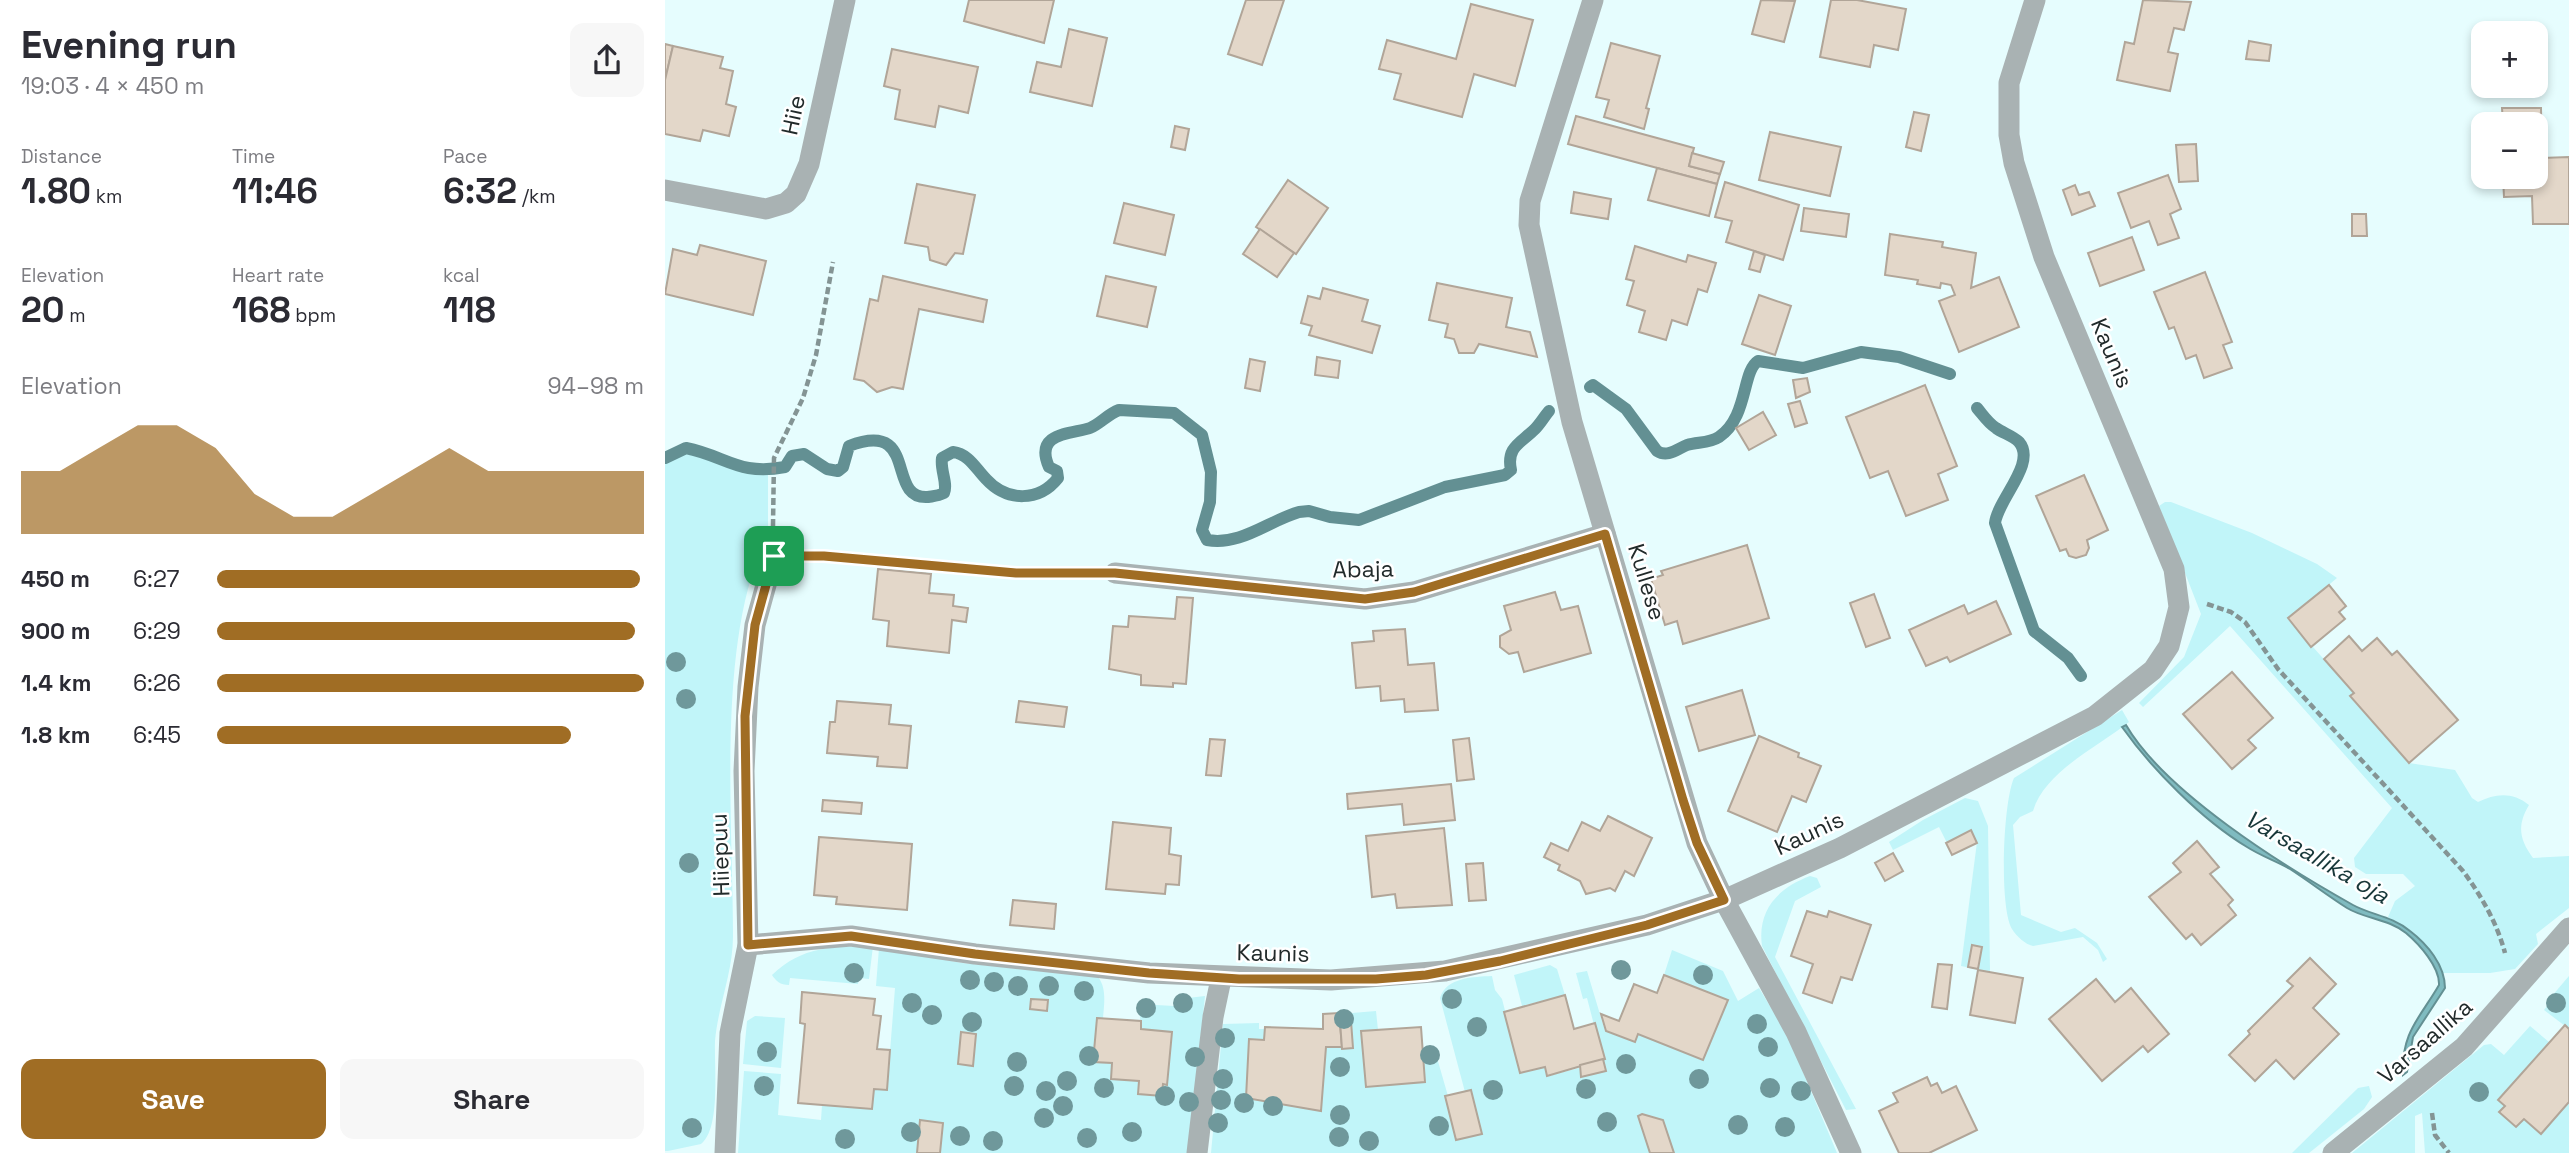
<!DOCTYPE html>
<meta charset="utf-8">
<style>
body{margin:0;font-family:"Space Grotesk",sans-serif;background:#f7f7f7;color:#2b2b33;height:100vh;display:flex;flex-direction:column;font-size:26px;white-space:nowrap}
*{box-sizing:border-box;margin:0}
p{font-size:23px;color:#7c7c81}
.icon{flex:none;width:38px;height:38px;fill:none;stroke:currentColor;stroke-width:2;stroke-linecap:round;stroke-linejoin:round}
.map{position:relative;flex:1;overflow:hidden}
.details{display:flex;flex-direction:column;background:#fff;width:665px}
.details>*{flex:none}
.fabs{position:absolute;left:1806px;top:21px;display:grid;gap:14px}
.fabs a{display:grid;place-items:center;width:77px;height:77px;border-radius:14px;background:#fff;box-shadow:0 4px 10px #0003;font-size:35px}
.pin{position:absolute;display:grid;place-items:center;width:60px;height:60px;color:#fff;margin:-30px;border-radius:14px;box-shadow:0 4px 10px #0006}
.round{display:grid;place-items:center;flex:none;width:74px;height:74px;border-radius:14px;background:#f7f7f7}
.summary{display:flex;align-items:center;justify-content:space-between;height:119px;padding:0 21px}
h1{font-size:38px;font-weight:800;line-height:52px}
.stats{display:grid;grid-template-columns:repeat(3,1fr);gap:10px;height:119px;padding:7px 21px}
.stats div{display:grid;align-content:center}
.stats b{font-size:35px;font-weight:800}
.stats small{font-size:19px;font-weight:400}
.stats p{font-size:19px}
.chart{height:196px;padding:14px 21px}
.chart p{display:flex;justify-content:space-between}
.chart svg{width:100%;height:126px;margin-top:7px;fill:#a06d24;opacity:.7}
.action{display:flex;gap:14px;margin-top:auto;padding:14px 21px}
.action a{flex:1;height:80px;border-radius:14px;background:#a06d24;color:#fff;font-size:28px;font-weight:800;line-height:80px;text-align:center}
.action a+a{background:#f7f7f7;color:#2b2b33}
ul{padding:0 21px;list-style:none;font-size:23px}
li{display:grid;grid-template-columns:112px 84px 1fr;align-items:center;height:52px}
li i{height:18px;border-radius:9px;background:#a06d24}
main{display:flex;flex:1;min-height:0}
.map>svg:first-child{display:block}
.green{fill:#c1f5f9}
.water{fill:#7fbbc0;stroke:#639093;stroke-width:2}
.lines{fill:none;stroke-linecap:round;stroke-linejoin:round}
.stream{stroke:#639093;stroke-width:12}
.building{fill:#e3d7c9;stroke:#b1a598;stroke-width:2}
.path{stroke:#849494;stroke-width:4.5;stroke-dasharray:7 3.5;stroke-linecap:butt}
.minor{stroke:#a9b2b3;stroke-width:21}
.tree{fill:#6f989b}
.route-casing{stroke:#fff;stroke-width:14}
.route{stroke:#a06d24;stroke-width:9}
.labels{text-anchor:middle;stroke-width:5;stroke-linejoin:round;paint-order:stroke}
.street-label{font-size:23px;fill:#212a2a;stroke:#fff}
.water-label{font-size:24px;font-style:italic;fill:#183739;stroke:#fff}
</style>
<main>
<section class="details">
<div class="summary"><div><h1>Evening run</h1><p>19:03 · 4 × 450 m</p></div><a class="round"><svg class="icon" aria-label="share" viewBox="0 0 24 24"><path d="M12 15V3M7 8l5-5 5 5M5 13v7h14v-7"/></svg></a></div>
<div class="stats">
<div><p>Distance</p><b>1.80<small> km</small></b></div>
<div><p>Time</p><b>11:46</b></div>
<div><p>Pace</p><b>6:32<small> /km</small></b></div>
</div>
<div class="stats">
<div><p>Elevation</p><b>20<small> m</small></b></div>
<div><p>Heart rate</p><b>168<small> bpm</small></b></div>
<div><p>kcal</p><b>118</b></div>
</div>
<div class="chart"><p><span>Elevation</span>94–98 m</p>
<svg viewBox="0 0 160 44" preserveAspectRatio="none"><path d="M0 44V22L10 22L20 14L30 6L40 6L50 14L60 30L70 38L80 38L90 30L100 22L110 14L120 22L130 22L140 22L150 22L160 22V44z"/></svg>
</div>
<ul>
<li><b>450 m</b>6:27<i style="width:99%"></i></li>
<li><b>900 m</b>6:29<i style="width:98%"></i></li>
<li><b>1.4 km</b>6:26<i style="width:100%"></i></li>
<li><b>1.8 km</b>6:45<i style="width:83%"></i></li>
</ul>
<div class="action"><a>Save</a><a>Share</a></div>
</section>
<div class="map">
<svg width="1904" height="1153" viewBox="0 0 1904 1153">
<rect width="100%" height="100%" fill="#e6fdfe"/>
<g class="green">
<path d="M21,448L75,469L103,470V554L94,555C53,658 68,824 68,936C68,972 53,1006 50,1041C49,1067 56,1128 36,1144L3,1151H0V458Z"/>
<path d="M1500,502H1506L1587,533L1652,564L1672,578L1623,619L1689,693L1685,697L1744,763L1790,770L1807,798L1813,802C1831,793 1848,792 1864,805C1852,825 1854,839 1868,858L1904,856V908L1871,934L1873,944L1850,969L1825,973H1778L1758,942L1723,917L1730,901L1750,886L1738,874H1701L1690,867L1689,858L1727,808L1565,626L1478,707L1474,703L1519,657L1536,614L1494,506Z"/>
<path d="M1457,710L1464,722C1433,747 1380,771 1368,811L1355,817L1348,825L1356,915L1396,932L1410,928L1432,943L1442,959L1438,962L1433,950L1418,937L1368,946C1360,944 1352,937 1347,929C1334,907 1338,802 1349,778Z"/>
<path d="M1300,798L1313,801L1323,826L1325,972L1296,966L1312,842L1306,831L1282,843L1274,827L1228,850L1224,842L1258,820Z"/>
<path d="M1145,876L1152,878L1156,887L1130,901L1110,957L1191,1109L1181,1110L1097,946C1092,910 1113,888 1145,876Z"/>
<path d="M208,946L204,979L194,978L193,984L125,978L124,985C115,985 111,981 107,975C137,946 169,946 208,946Z"/>
<path d="M214,948L297,963L433,977C442,988 439,1005 438,1018H432L428,1061L447,1063L446,1079L474,1081V1094L497,1096L507,1032L476,1029L474,1004L509,1006L514,999L540,996L523,1153H73L79,1071L116,1074L113,1115L156,1120L157,1105L207,1109L209,1089L222,1090L230,988L211,986Z"/>
<path d="M1007,950L1058,971L1073,1001L1094,988L1122,1034L1172,1153H546L558,1024L594,1023V1029H600L599,1040L584,1039L581,1097L656,1110L661,1047L688,1048L686,1021H675V1014L711,1011L713,1030L696,1032L701,1087L760,1082L758,1053L770,1051L783,1096L817,1134L806,1090L800,1092L775,998C781,977 809,977 827,976L830,990L837,999L856,1073L880,1067L883,1076L914,1068L917,1077L941,1071L922,998L918,999L911,973L922,971L940,1031L970,1042L973,1034L1038,1060L1063,1000L999,975Z"/>
<path d="M885,965L892,969L900,995L857,1006L849,975Z"/>
<path d="M1904,976V1029L1879,1010L1883,1005L1881,1003Z"/>
<path d="M90,1016L120,1018L116,1068L78,1064L82,1021Z"/>
<path d="M1865,1026L1884,1042L1834,1100L1840,1106L1835,1113L1851,1127L1859,1119L1876,1134L1904,1102V1153H1760L1757,1113L1750,1116V1153H1687L1819,1045L1826,1044L1839,1055Z"/>
<path d="M1704,1086L1707,1097L1699,1109L1644,1153H1627L1693,1088Z"/>
</g>
<path class="water" d="M1461,725C1500,792 1618,866 1688,905C1706,915 1727,916 1745,931C1762,944 1780,965 1780,988L1748,1037L1742,1072L1738,1075C1736,1032 1755,1018 1774,985C1775,967 1754,944 1741,933C1724,919 1700,919 1682,908C1663,896 1645,882 1625,869C1611,861 1596,856 1582,847C1537,820 1486,768 1457,727Z"/>
<g class="lines">
<g class="stream">
<path d="M925,387L928,385L961,409L992,451C1003,458 1012,449 1022,445C1033,442 1045,443 1054,437C1083,418 1077,371 1093,361L1138,368L1196,352L1234,357L1285,374"/>
<path d="M1312,408C1318,415 1323,423 1331,428C1338,433 1348,436 1354,442C1372,463 1333,499 1330,523L1369,631L1403,658L1416,676"/>
<path d="M0,458L21,448C61,456 74,476 120,467L127,456L139,454L162,469L173,471L178,467L184,446C255,419 220,500 263,497C269,496 273,496 279,493C283,483 275,470 277,458L288,452C304,454 311,469 321,479C342,502 374,502 393,478L392,471L384,467C368,431 409,434 425,428C435,424 443,414 454,410L509,413L537,435L546,472L545,502L537,530L542,540C576,546 603,521 634,512L644,511L665,517L694,520L780,487L840,475L846,470C841,447 856,443 870,429C875,424 879,417 884,411"/>
</g>
</g>
<g class="building">
<path d="M304,0H389L379,43L299,21Z"/>
<path d="M581,0H619L597,65L563,54Z"/>
<path d="M1096,0L1130,1L1119,42L1087,34Z"/>
<path d="M1166,0H1192L1241,9L1233,50L1209,45L1205,67L1155,57Z"/>
<path d="M1478,0L1526,2L1519,30L1509,28L1503,52L1513,54L1505,91L1452,80L1460,42L1469,44Z"/>
<path d="M806,4L868,20L850,86L809,74L797,117L729,99L736,74L714,69L722,40L791,59Z"/>
<path d="M404,29L442,38L427,106L365,92L372,62L396,67Z"/>
<path d="M1584,41L1606,45L1604,61L1581,59Z"/>
<path d="M946,43L995,56L981,108L984,109L979,129L939,117L944,100L931,97Z"/>
<path d="M0,44L8,46L0,80Z"/>
<path d="M8,46L58,57L55,68L68,71L61,104L71,107L64,136L38,130L35,141L0,134V80Z"/>
<path d="M227,49L313,67L303,113L274,106L270,127L230,119L235,90L219,86Z"/>
<path d="M1837,108H1876L1877,158L1904,157V224H1868L1867,196L1839,197L1838,177H1871V124H1838Z"/>
<path d="M1249,112L1264,115L1256,151L1241,147Z"/>
<path d="M911,116L1029,148L1024,166L1055,174L1052,184L903,144Z"/>
<path d="M510,126L524,129L520,150L506,147Z"/>
<path d="M1105,132L1176,147L1165,196L1094,180Z"/>
<path d="M1531,144L1533,181L1514,182L1511,145Z"/>
<path d="M1027,153L1059,162L1055,174L1024,166Z"/>
<path d="M992,168L1052,184L1044,216L983,200Z"/>
<path d="M1503,175L1516,209L1505,214L1514,238L1493,245L1484,221L1466,228L1453,193Z"/>
<path d="M623,180L663,208L631,254L591,227Z"/>
<path d="M1060,182L1134,205L1118,260L1061,242L1067,221L1050,217Z"/>
<path d="M252,184L310,195L298,254L290,253L281,265L265,260L263,247L240,243Z"/>
<path d="M1410,185L1414,195L1424,192L1430,206L1407,215L1398,190Z"/>
<path d="M909,192L946,199L943,219L906,213Z"/>
<path d="M459,203L509,215L500,255L449,243Z"/>
<path d="M1139,208L1184,214L1181,237L1136,231Z"/>
<path d="M1687,214H1701L1702,236H1687Z"/>
<path d="M595,229L629,253L612,277L578,254Z"/>
<path d="M1225,234L1278,242L1277,247L1311,253L1306,288L1334,277L1354,327L1294,352L1274,301L1290,295L1286,285L1276,283L1275,288L1252,284L1253,280L1220,275Z"/>
<path d="M1467,237L1479,270L1435,286L1423,253Z"/>
<path d="M35,245L101,261L88,315L0,294L8,249L32,255Z"/>
<path d="M970,246L1021,262L1023,255L1051,263L1042,292L1033,289L1022,325L1007,320L1001,340L974,332L980,311L962,305L969,281L961,279Z"/>
<path d="M1089,251L1100,255L1095,272L1084,269Z"/>
<path d="M1540,272L1567,342L1558,345L1567,368L1539,378L1531,355L1521,359L1509,327L1504,329L1489,292Z"/>
<path d="M218,276L322,300L318,322L254,309L238,389L227,387L212,392L199,381L189,379L205,299L213,301Z"/>
<path d="M441,276L491,287L482,327L432,316Z"/>
<path d="M772,283L847,298L841,327L865,332L872,357L814,344L809,353H794L789,339L780,337L783,324L764,320Z"/>
<path d="M658,288L703,300L697,321L715,326L707,353L644,335L647,326L636,323L643,296L655,299Z"/>
<path d="M1094,295L1126,306L1110,355L1077,344Z"/>
<path d="M652,357L675,361L673,378L650,375Z"/>
<path d="M585,359L600,362L595,391L580,388Z"/>
<path d="M1142,378L1145,392L1131,398L1128,380Z"/>
<path d="M1260,385L1292,466L1273,474L1283,500L1241,516L1223,471L1205,478L1181,417Z"/>
<path d="M1135,401L1142,423L1130,427L1123,404Z"/>
<path d="M1098,412L1111,435L1084,450L1071,428Z"/>
<path d="M1419,475L1443,530L1422,540L1424,548L1421,555L1411,558L1404,556L1401,549L1395,551L1371,496Z"/>
<path d="M1082,545L1104,618L1018,644L1012,621L1000,625L986,579L998,575L996,571Z"/>
<path d="M213,569L266,574L264,593L289,595L288,606L303,608L301,622L287,620L284,653L222,646L224,621L208,619Z"/>
<path d="M1664,585L1681,606L1674,612L1680,619L1646,647L1623,618Z"/>
<path d="M890,592L896,610L913,606L926,653L859,672L853,652L844,654L835,647V636L846,630L839,606Z"/>
<path d="M1209,594L1225,638L1201,647L1185,603Z"/>
<path d="M512,597L528,598L521,684L508,683V687L476,685V675L444,669L448,626L463,627L464,616L510,619Z"/>
<path d="M1331,601L1346,634L1285,662L1282,657L1261,666L1244,630L1299,605L1303,614Z"/>
<path d="M740,629L743,665L769,663L773,710L740,712L739,699L716,701L715,686L691,688L687,643L709,641L708,631Z"/>
<path d="M1684,636L1697,651L1712,638L1727,655L1732,651L1793,720L1744,763L1685,696L1689,693L1659,659Z"/>
<path d="M1567,672L1608,718L1583,740L1591,748L1567,769L1518,714Z"/>
<path d="M1077,690L1090,735L1034,751L1021,707Z"/>
<path d="M172,701L226,705L224,724L246,726L242,768L212,766L213,757L162,753L165,722H170Z"/>
<path d="M354,701L402,707L399,727L351,722Z"/>
<path d="M1094,736L1134,753L1133,757L1156,766L1141,802L1127,796L1112,832L1063,811Z"/>
<path d="M804,738L809,779L792,781L788,740Z"/>
<path d="M545,739L560,740L556,776L541,775Z"/>
<path d="M786,784L790,820L739,825L737,804L683,809L682,794Z"/>
<path d="M158,800L197,803L196,814L157,811Z"/>
<path d="M943,816L987,838L969,876L960,871L950,891L945,888L921,894L915,881L893,870L895,865L879,857L886,843L903,851L917,822L935,831Z"/>
<path d="M448,822L506,828L504,854L516,856L514,885L501,884L500,894L441,889Z"/>
<path d="M779,828L787,905L732,908L730,894L707,897L701,836Z"/>
<path d="M1306,830L1312,843L1287,855L1281,843Z"/>
<path d="M154,837L247,844L242,910L171,904L172,897L149,895Z"/>
<path d="M1532,841L1554,867L1545,874L1568,900L1563,905L1571,915L1536,945L1527,934L1521,939L1484,897L1516,872L1508,863Z"/>
<path d="M1228,853L1238,871L1220,881L1210,863Z"/>
<path d="M818,863L821,900L804,901L801,864Z"/>
<path d="M348,900L391,904L389,929L345,925Z"/>
<path d="M1142,911L1162,917L1164,911L1206,925L1187,980L1176,977L1167,1003L1138,993L1148,964L1126,956Z"/>
<path d="M1307,945L1317,947L1313,969L1303,967Z"/>
<path d="M1645,958L1671,984L1648,1008L1674,1034L1629,1079L1611,1060L1590,1081L1564,1055L1585,1034L1583,1031L1628,986L1622,981Z"/>
<path d="M1273,964L1287,965L1282,1009L1267,1007Z"/>
<path d="M1313,970L1358,978L1350,1023L1305,1015Z"/>
<path d="M999,975L1063,1000L1038,1060L973,1034L970,1042L941,1031L936,1014L954,1021L969,984L992,993Z"/>
<path d="M1431,979L1450,1002L1466,988L1504,1034L1483,1052L1478,1046L1437,1081L1384,1019Z"/>
<path d="M137,992L210,999L208,1015L216,1016L212,1049L225,1050L222,1090L209,1089L207,1109L133,1103L140,1024L135,1023Z"/>
<path d="M900,995L909,1029L930,1023L940,1059L882,1076L880,1067L855,1073L839,1012Z"/>
<path d="M366,999L383,1000L382,1011L365,1009Z"/>
<path d="M674,1013L677,1047H661L656,1111L581,1098L584,1039L599,1040L600,1027L658,1029V1014Z"/>
<path d="M432,1018L476,1021V1029L507,1032L502,1085L498,1084L497,1096L473,1094L474,1081L446,1079L447,1063L428,1062Z"/>
<path d="M675,1021H686L688,1048L677,1049Z"/>
<path d="M1900,1025L1904,1029V1102L1876,1134L1859,1119L1851,1127L1834,1112L1840,1106L1833,1100Z"/>
<path d="M756,1027L760,1082L701,1087L696,1031Z"/>
<path d="M296,1032L311,1034L308,1066L293,1064Z"/>
<path d="M938,1059L941,1071L916,1077L915,1065Z"/>
<path d="M1262,1077L1266,1086L1272,1083L1277,1093L1291,1086L1312,1130L1264,1153H1234L1214,1111L1233,1102L1228,1093Z"/>
<path d="M806,1090L817,1134L791,1140L780,1096Z"/>
<path d="M977,1114L998,1120L1009,1153H985L973,1116Z"/>
<path d="M255,1120L278,1123L275,1153H252Z"/>
</g>
<g class="lines">
<g class="path">
<path d="M108,526L109,458L138,398L151,355L168,262"/>
<path d="M140,556L351,573H421"/>
<path d="M1542,604L1566,612L1580,622L1613,669L1798,871C1817,897 1832,923 1840,953"/>
<path d="M1767,1113L1770,1135L1784,1153"/>
</g>
<g class="minor">
<path d="M928,0L865,201L864,225L907,422L1032,843L1059,900L1131,1032L1186,1153"/>
<path d="M0,190L101,209L121,203L131,194L144,164L180,0"/>
<path d="M450,573L700,599L749,592L940,534"/>
<path d="M83,945L186,936L310,954L484,973L666,980L780,971L982,925L1061,899L1175,848L1430,716L1488,670L1504,646L1514,607L1509,569L1379,257L1349,163L1344,135V83L1370,0"/>
<path d="M60,1153L65,1033L83,945L79,771L83,687L90,625L109,556"/>
<path d="M532,1153L548,1017L556,979"/>
<path d="M1668,1153L1799,1047L1904,928"/>
</g>
</g>
<g class="tree">
<circle cx="11" cy="662" r="10"/>
<circle cx="21" cy="699" r="10"/>
<circle cx="24" cy="863" r="10"/>
<circle cx="956" cy="970" r="10"/>
<circle cx="189" cy="973" r="10"/>
<circle cx="1038" cy="975" r="10"/>
<circle cx="305" cy="980" r="10"/>
<circle cx="329" cy="982" r="10"/>
<circle cx="353" cy="986" r="10"/>
<circle cx="384" cy="986" r="10"/>
<circle cx="419" cy="991" r="10"/>
<circle cx="787" cy="999" r="10"/>
<circle cx="247" cy="1003" r="10"/>
<circle cx="518" cy="1003" r="10"/>
<circle cx="1891" cy="1003" r="10"/>
<circle cx="481" cy="1008" r="10"/>
<circle cx="267" cy="1015" r="10"/>
<circle cx="679" cy="1019" r="10"/>
<circle cx="307" cy="1022" r="10"/>
<circle cx="1092" cy="1024" r="10"/>
<circle cx="812" cy="1027" r="10"/>
<circle cx="560" cy="1038" r="10"/>
<circle cx="1103" cy="1047" r="10"/>
<circle cx="102" cy="1052" r="10"/>
<circle cx="765" cy="1055" r="10"/>
<circle cx="424" cy="1056" r="10"/>
<circle cx="530" cy="1057" r="10"/>
<circle cx="352" cy="1062" r="10"/>
<circle cx="961" cy="1064" r="10"/>
<circle cx="675" cy="1067" r="10"/>
<circle cx="558" cy="1079" r="10"/>
<circle cx="1034" cy="1079" r="10"/>
<circle cx="402" cy="1081" r="10"/>
<circle cx="99" cy="1086" r="10"/>
<circle cx="349" cy="1086" r="10"/>
<circle cx="439" cy="1088" r="10"/>
<circle cx="1105" cy="1088" r="10"/>
<circle cx="921" cy="1089" r="10"/>
<circle cx="828" cy="1090" r="10"/>
<circle cx="381" cy="1091" r="10"/>
<circle cx="1136" cy="1091" r="10"/>
<circle cx="1814" cy="1092" r="10"/>
<circle cx="500" cy="1096" r="10"/>
<circle cx="556" cy="1100" r="10"/>
<circle cx="524" cy="1102" r="10"/>
<circle cx="579" cy="1103" r="10"/>
<circle cx="398" cy="1106" r="10"/>
<circle cx="608" cy="1106" r="10"/>
<circle cx="675" cy="1115" r="10"/>
<circle cx="379" cy="1118" r="10"/>
<circle cx="942" cy="1122" r="10"/>
<circle cx="553" cy="1123" r="10"/>
<circle cx="1073" cy="1125" r="10"/>
<circle cx="774" cy="1126" r="10"/>
<circle cx="1120" cy="1127" r="10"/>
<circle cx="27" cy="1128" r="10"/>
<circle cx="246" cy="1132" r="10"/>
<circle cx="467" cy="1132" r="10"/>
<circle cx="295" cy="1136" r="10"/>
<circle cx="674" cy="1137" r="10"/>
<circle cx="422" cy="1138" r="10"/>
<circle cx="180" cy="1139" r="10"/>
<circle cx="328" cy="1141" r="10"/>
<circle cx="704" cy="1141" r="10"/>
</g>
<g class="lines">
<g class="route-casing">
<path id="route" d="M940,534L1018,800L1032,843L1059,900L982,925L835,961L761,975L711,979H574L484,973L310,954L186,936L83,945L80,716L90,625L109,556H159L351,573H450L700,599L749,592Z"/>
</g>
<use href="#route" class="route"/>
</g>
<g class="labels">
<g class="street-label">
<text transform="translate(128 115) rotate(-78)" y="8">Hiie</text>
<text transform="translate(1447 353) rotate(67)" y="8">Kaunis</text>
<text transform="translate(698 569) rotate(-1)" y="8">Abaja</text>
<text transform="translate(982 582) rotate(73)" y="8">Kullese</text>
<text transform="translate(1144 833) rotate(-25)" y="8">Kaunis</text>
<text transform="translate(55 855) rotate(-92)" y="8">Hiiepuu</text>
<text transform="translate(608 953) rotate(1)" y="8">Kaunis</text>
<text transform="translate(1760 1041) rotate(-41)" y="8">Varsaallika</text>
</g>
<g class="water-label">
<text transform="translate(1652 857) rotate(30)" y="8">Varsaallika oja</text>
</g>
</g>
</svg>
<div class="fabs">
<a>+</a>
<a>−</a>
</div>
<div class="pin" style="left:109px;top:556px;background:#1e9e55"><svg class="icon" aria-label="arrive" viewBox="0 0 24 24"><path d="M6 21V4h12l-3 4 3 4H6"/></svg></div>
</div>
</main>
